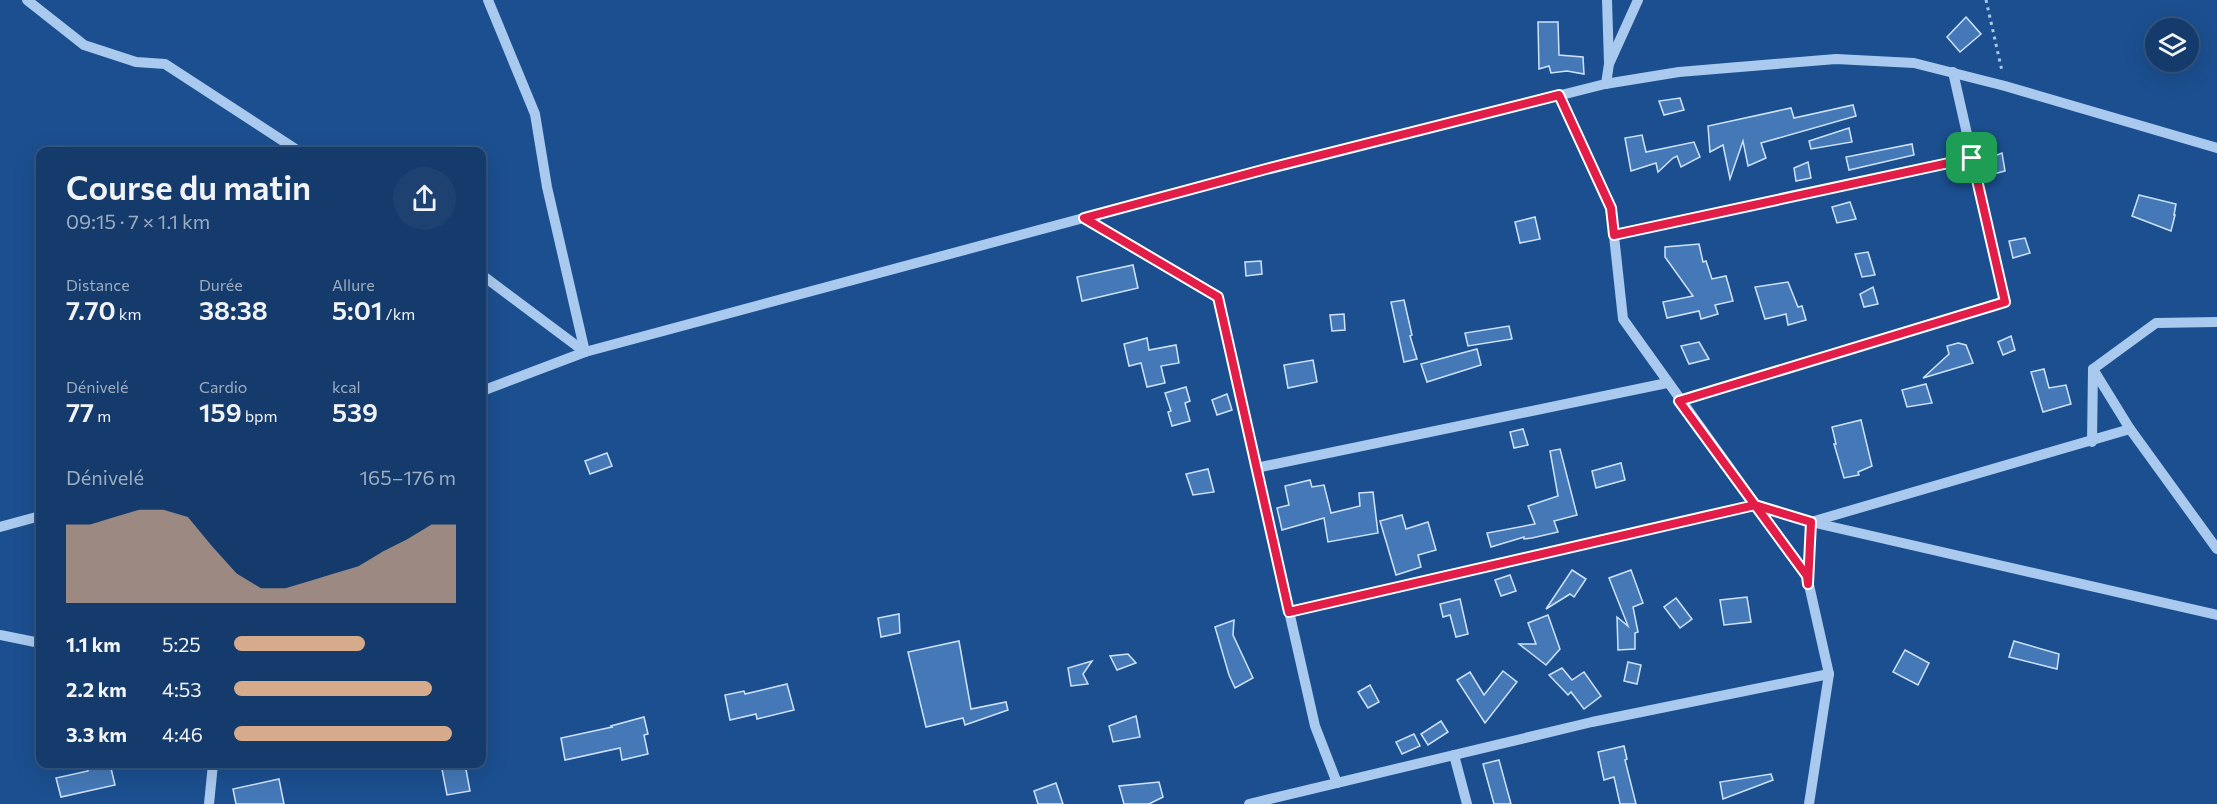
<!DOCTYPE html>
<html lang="fr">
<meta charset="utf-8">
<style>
body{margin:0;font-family:Commissioner,sans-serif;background:#1d4271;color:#f1f3f6;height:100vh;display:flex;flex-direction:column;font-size:22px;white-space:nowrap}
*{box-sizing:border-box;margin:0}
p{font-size:20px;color:#9dadc1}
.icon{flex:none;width:33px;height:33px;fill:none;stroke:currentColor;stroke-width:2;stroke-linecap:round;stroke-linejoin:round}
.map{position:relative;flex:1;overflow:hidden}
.sheet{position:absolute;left:36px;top:147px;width:450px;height:621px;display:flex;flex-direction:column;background:#143b6b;border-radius:12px;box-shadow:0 6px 24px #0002,0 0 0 2px #33557e}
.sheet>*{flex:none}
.controls{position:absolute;left:2145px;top:18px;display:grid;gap:12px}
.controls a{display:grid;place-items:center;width:54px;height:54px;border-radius:50%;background:#143b6b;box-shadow:0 6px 24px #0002,0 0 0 2px #33557e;font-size:30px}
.pin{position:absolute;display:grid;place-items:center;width:51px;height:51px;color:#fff;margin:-26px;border-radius:12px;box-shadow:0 3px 9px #0006}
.round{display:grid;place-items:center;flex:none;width:63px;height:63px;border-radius:32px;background:#1d4271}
.head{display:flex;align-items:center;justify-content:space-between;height:102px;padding:0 30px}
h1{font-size:33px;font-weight:600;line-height:45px}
.metrics{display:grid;grid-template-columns:repeat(3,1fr);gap:9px;height:102px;padding:6px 30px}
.metrics div{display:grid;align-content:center}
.metrics b{font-size:26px;font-weight:600}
.metrics small{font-size:16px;font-weight:400}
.metrics p{font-size:16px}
.chart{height:168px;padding:12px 30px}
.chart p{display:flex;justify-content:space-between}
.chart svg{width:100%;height:108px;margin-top:6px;fill:#d6ab8b;opacity:.7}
ul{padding:0 30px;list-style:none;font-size:20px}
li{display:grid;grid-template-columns:96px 72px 1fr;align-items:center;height:45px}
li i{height:15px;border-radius:8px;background:#d6ab8b}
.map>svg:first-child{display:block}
.building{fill:#4478b7;stroke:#cfe3fa;stroke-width:1.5}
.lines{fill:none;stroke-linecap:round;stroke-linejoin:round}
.path{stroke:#a9c9ee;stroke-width:3;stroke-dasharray:3 4.5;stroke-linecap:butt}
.minor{stroke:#a9c9ee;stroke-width:10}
.route-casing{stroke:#fff;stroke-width:12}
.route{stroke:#e11d48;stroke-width:8}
</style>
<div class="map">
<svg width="2217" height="804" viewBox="0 0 2217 804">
<rect width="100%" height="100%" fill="#1b4f8f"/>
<g class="building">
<path d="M1966,17L1981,34L1960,52L1947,37Z"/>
<path d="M1538,22H1558L1559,55L1583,57L1584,74L1567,71L1551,73L1549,66L1539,69Z"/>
<path d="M1680,98L1684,110L1664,115L1659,101Z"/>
<path d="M1853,105L1856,116L1761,143L1766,158L1748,166L1743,141L1730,179L1723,145L1710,152L1708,126L1791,108L1794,118Z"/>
<path d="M1849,128L1852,142L1811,149L1809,141Z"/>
<path d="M1642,135L1646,152L1694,142L1700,157L1681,167L1677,156L1673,158L1658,172L1656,163L1631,171L1625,138Z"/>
<path d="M1912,144L1914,155L1849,170L1846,157Z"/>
<path d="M2002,153L2005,171L1990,175L1984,160Z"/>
<path d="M1808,162L1811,178L1796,181L1794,168Z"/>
<path d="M2139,195L2176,204L2174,215H2175L2171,231L2132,216Z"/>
<path d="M1850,202L1856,219L1837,223L1832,207Z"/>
<path d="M1535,217L1540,239L1520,243L1515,222Z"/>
<path d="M2025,238L2030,253L2013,258L2009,241Z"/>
<path d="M1699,244L1703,262L1706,261L1712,279L1726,276L1733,301L1715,305L1718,314L1701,319L1699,311L1667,318L1663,302L1693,296L1665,257V247Z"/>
<path d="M1868,252L1875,275L1862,277L1855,254Z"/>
<path d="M1261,261L1262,274L1246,276L1245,262Z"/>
<path d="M1133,265L1138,288L1082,301L1077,277Z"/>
<path d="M1788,282L1798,307L1802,306L1806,320L1788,325L1786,314L1765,319L1755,287Z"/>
<path d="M1873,287L1878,304L1864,307L1860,294Z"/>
<path d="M1404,300L1412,335L1410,336L1417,359L1404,362L1391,302Z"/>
<path d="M1344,314L1345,330L1332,331L1330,315Z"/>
<path d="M1509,326L1512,339L1468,346L1465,333Z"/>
<path d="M2011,336L2015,350L2003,355L1998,342Z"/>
<path d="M1147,338L1149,350L1176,345L1179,363L1161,366L1165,383L1147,387L1141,363L1129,366L1124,344Z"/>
<path d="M1699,342L1709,359L1689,364L1681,346Z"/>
<path d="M1958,343L1966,345L1973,363L1923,378L1949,354L1947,346Z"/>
<path d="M1477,349L1481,365L1427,382L1421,364Z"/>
<path d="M1313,360L1317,382L1288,388L1284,365Z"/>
<path d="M2044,369L2049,388L2066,385L2071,404L2043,412L2031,372Z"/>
<path d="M1926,384L1932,403L1907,407L1902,390Z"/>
<path d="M1186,387L1190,401L1185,403L1190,421L1172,426L1168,412L1171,411L1165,393Z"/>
<path d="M1227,394L1232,410L1217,415L1212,400Z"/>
<path d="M1861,420L1872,466L1858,472L1859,475L1844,478L1834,444H1836L1832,427Z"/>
<path d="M1523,429L1528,445L1514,448L1510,432Z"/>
<path d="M1560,449L1577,515L1554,521L1558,532L1532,538L1524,539V537L1491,547L1487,533L1535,524L1528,506L1558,496L1550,451Z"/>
<path d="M607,453L612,466L590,474L585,461Z"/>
<path d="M1621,463L1625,480L1596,488L1592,471Z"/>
<path d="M1208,469L1214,492L1193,495L1186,474Z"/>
<path d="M1310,480L1312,487L1324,485L1331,513L1360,506L1359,493L1373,492L1378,533L1328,542L1324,518L1282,530L1277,508L1289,505L1285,486Z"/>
<path d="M1402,515L1406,529L1428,522L1436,550L1418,555L1421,567L1396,575L1380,521Z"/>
<path d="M1572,570L1586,579L1574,597L1570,594L1546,609Z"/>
<path d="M1631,570L1643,603L1633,607L1638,632L1635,633V649L1618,650L1617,617L1628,626L1609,578Z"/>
<path d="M1510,575L1516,591L1501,596L1495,580Z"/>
<path d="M1747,597L1751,622L1724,625L1720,600Z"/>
<path d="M1676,598L1692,619L1680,628L1664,607Z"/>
<path d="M1460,599L1468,634L1456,637L1450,615L1443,617L1440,604Z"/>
<path d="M899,614L900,633L881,637L878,618Z"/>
<path d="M1548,615L1560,649L1546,665L1519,644H1536L1528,623Z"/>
<path d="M1234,620L1233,635L1253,678L1235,688L1229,675L1215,627Z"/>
<path d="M959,641L971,709L1006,702L1008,710L965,725L963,718L926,727L908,652Z"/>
<path d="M2014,641L2059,654L2057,669L2009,657Z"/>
<path d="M1905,650L1929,663L1918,685L1893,672Z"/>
<path d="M1128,654L1136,663L1117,670L1110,656Z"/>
<path d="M1092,661L1083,674L1088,684L1071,686L1068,668Z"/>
<path d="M1628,662L1641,665L1637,684L1624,681Z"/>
<path d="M1562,668L1572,680L1584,672L1601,696L1584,709L1571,692L1568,695L1549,675Z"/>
<path d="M1503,671L1517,682L1485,723L1457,680L1470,672L1484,695Z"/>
<path d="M787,684L794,710L757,719L756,714L730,720L725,695L744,691L745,694Z"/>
<path d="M1370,685L1379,702L1368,708L1358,692Z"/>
<path d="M1136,716L1140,737L1113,742L1109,726Z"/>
<path d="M644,717L648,734L644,735L648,754L622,760L620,748L565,760L561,738L612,727L611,726Z"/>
<path d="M1441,721L1448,732L1428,745L1421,734Z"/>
<path d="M1414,734L1420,746L1402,754L1396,742Z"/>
<path d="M1624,746L1627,759L1625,760L1636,804H1620L1614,777L1604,780L1598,752Z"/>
<path d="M1499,760L1511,804H1494L1483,764Z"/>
<path d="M87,764H110L115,785L61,797L56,778L88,771Z"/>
<path d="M441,764H465L470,791L447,795Z"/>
<path d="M1771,774L1773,780L1723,799L1720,782Z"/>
<path d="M279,779L284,804H236L233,789Z"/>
<path d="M1159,782L1163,797L1149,804H1124L1119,786Z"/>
<path d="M1056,783L1063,804H1038L1034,791Z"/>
</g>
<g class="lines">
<path class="path" d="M1986,0L2002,71"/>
<g class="minor">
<path d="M27,0L84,45L136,62L165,64L300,152"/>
<path d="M488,0L535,114L547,187L585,352"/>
<path d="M1607,0L1609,63"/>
<path d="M1606,84L1609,64L1638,0"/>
<path d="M1559,95L1611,208L1623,319L1807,576L1829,674L1809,804"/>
<path d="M1084,218L1218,297L1315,726L1337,783"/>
<path d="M1614,235L1973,158"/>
<path d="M482,275L585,352"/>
<path d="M2093,369L2130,429L2217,549"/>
<path d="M482,391L585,352L1266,169L1605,84L1679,72L1836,59L1914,63L2005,86L2217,148"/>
<path d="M1679,401L2005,302L1953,72"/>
<path d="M2092,442L2093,369L2156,323L2217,322"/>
<path d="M1256,468L1667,383"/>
<path d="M0,527L40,516"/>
<path d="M1808,580L1811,522L2130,429"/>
<path d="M1289,612L1755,505L1811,522L2217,615"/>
<path d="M0,635L40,643"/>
<path d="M1454,755L1467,804"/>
<path d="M209,804L213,764"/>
<path d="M1249,804L1592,722L1829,674"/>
</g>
</g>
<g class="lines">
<g class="route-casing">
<path id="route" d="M1972,158L1614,235L1611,208L1559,95L1266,169L1084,218L1218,297L1289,612L1755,505L1807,576L1808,584L1811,522L1755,505L1679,401L2005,302L1972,158"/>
</g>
<use href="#route" class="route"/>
</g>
</svg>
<div class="controls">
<a><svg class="icon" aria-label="layers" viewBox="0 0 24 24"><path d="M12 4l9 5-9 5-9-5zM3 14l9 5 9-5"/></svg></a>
</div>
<div class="pin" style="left:1972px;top:158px;background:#1e9e55"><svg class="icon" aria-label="arrive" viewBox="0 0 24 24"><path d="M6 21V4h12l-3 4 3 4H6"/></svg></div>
<section class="sheet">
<div class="head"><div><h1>Course du matin</h1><p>09:15 · 7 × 1.1 km</p></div><a class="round"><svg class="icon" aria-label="share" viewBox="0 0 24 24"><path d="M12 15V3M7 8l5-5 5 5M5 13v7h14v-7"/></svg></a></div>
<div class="metrics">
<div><p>Distance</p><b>7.70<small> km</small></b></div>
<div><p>Durée</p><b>38:38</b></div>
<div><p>Allure</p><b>5:01<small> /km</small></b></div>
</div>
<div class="metrics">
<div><p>Dénivelé</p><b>77<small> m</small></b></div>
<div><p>Cardio</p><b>159<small> bpm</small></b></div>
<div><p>kcal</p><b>539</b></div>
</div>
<div class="chart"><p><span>Dénivelé</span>165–176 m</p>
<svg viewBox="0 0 160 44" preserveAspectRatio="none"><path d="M0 44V12L10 12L20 9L30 6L40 6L50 9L60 21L70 32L80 38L90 38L100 35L110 32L120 29L130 23L140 18L150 12L160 12V44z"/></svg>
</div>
<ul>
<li><b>1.1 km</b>5:25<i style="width:59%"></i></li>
<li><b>2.2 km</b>4:53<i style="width:89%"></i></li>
<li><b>3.3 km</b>4:46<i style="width:98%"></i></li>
</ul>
</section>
</div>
